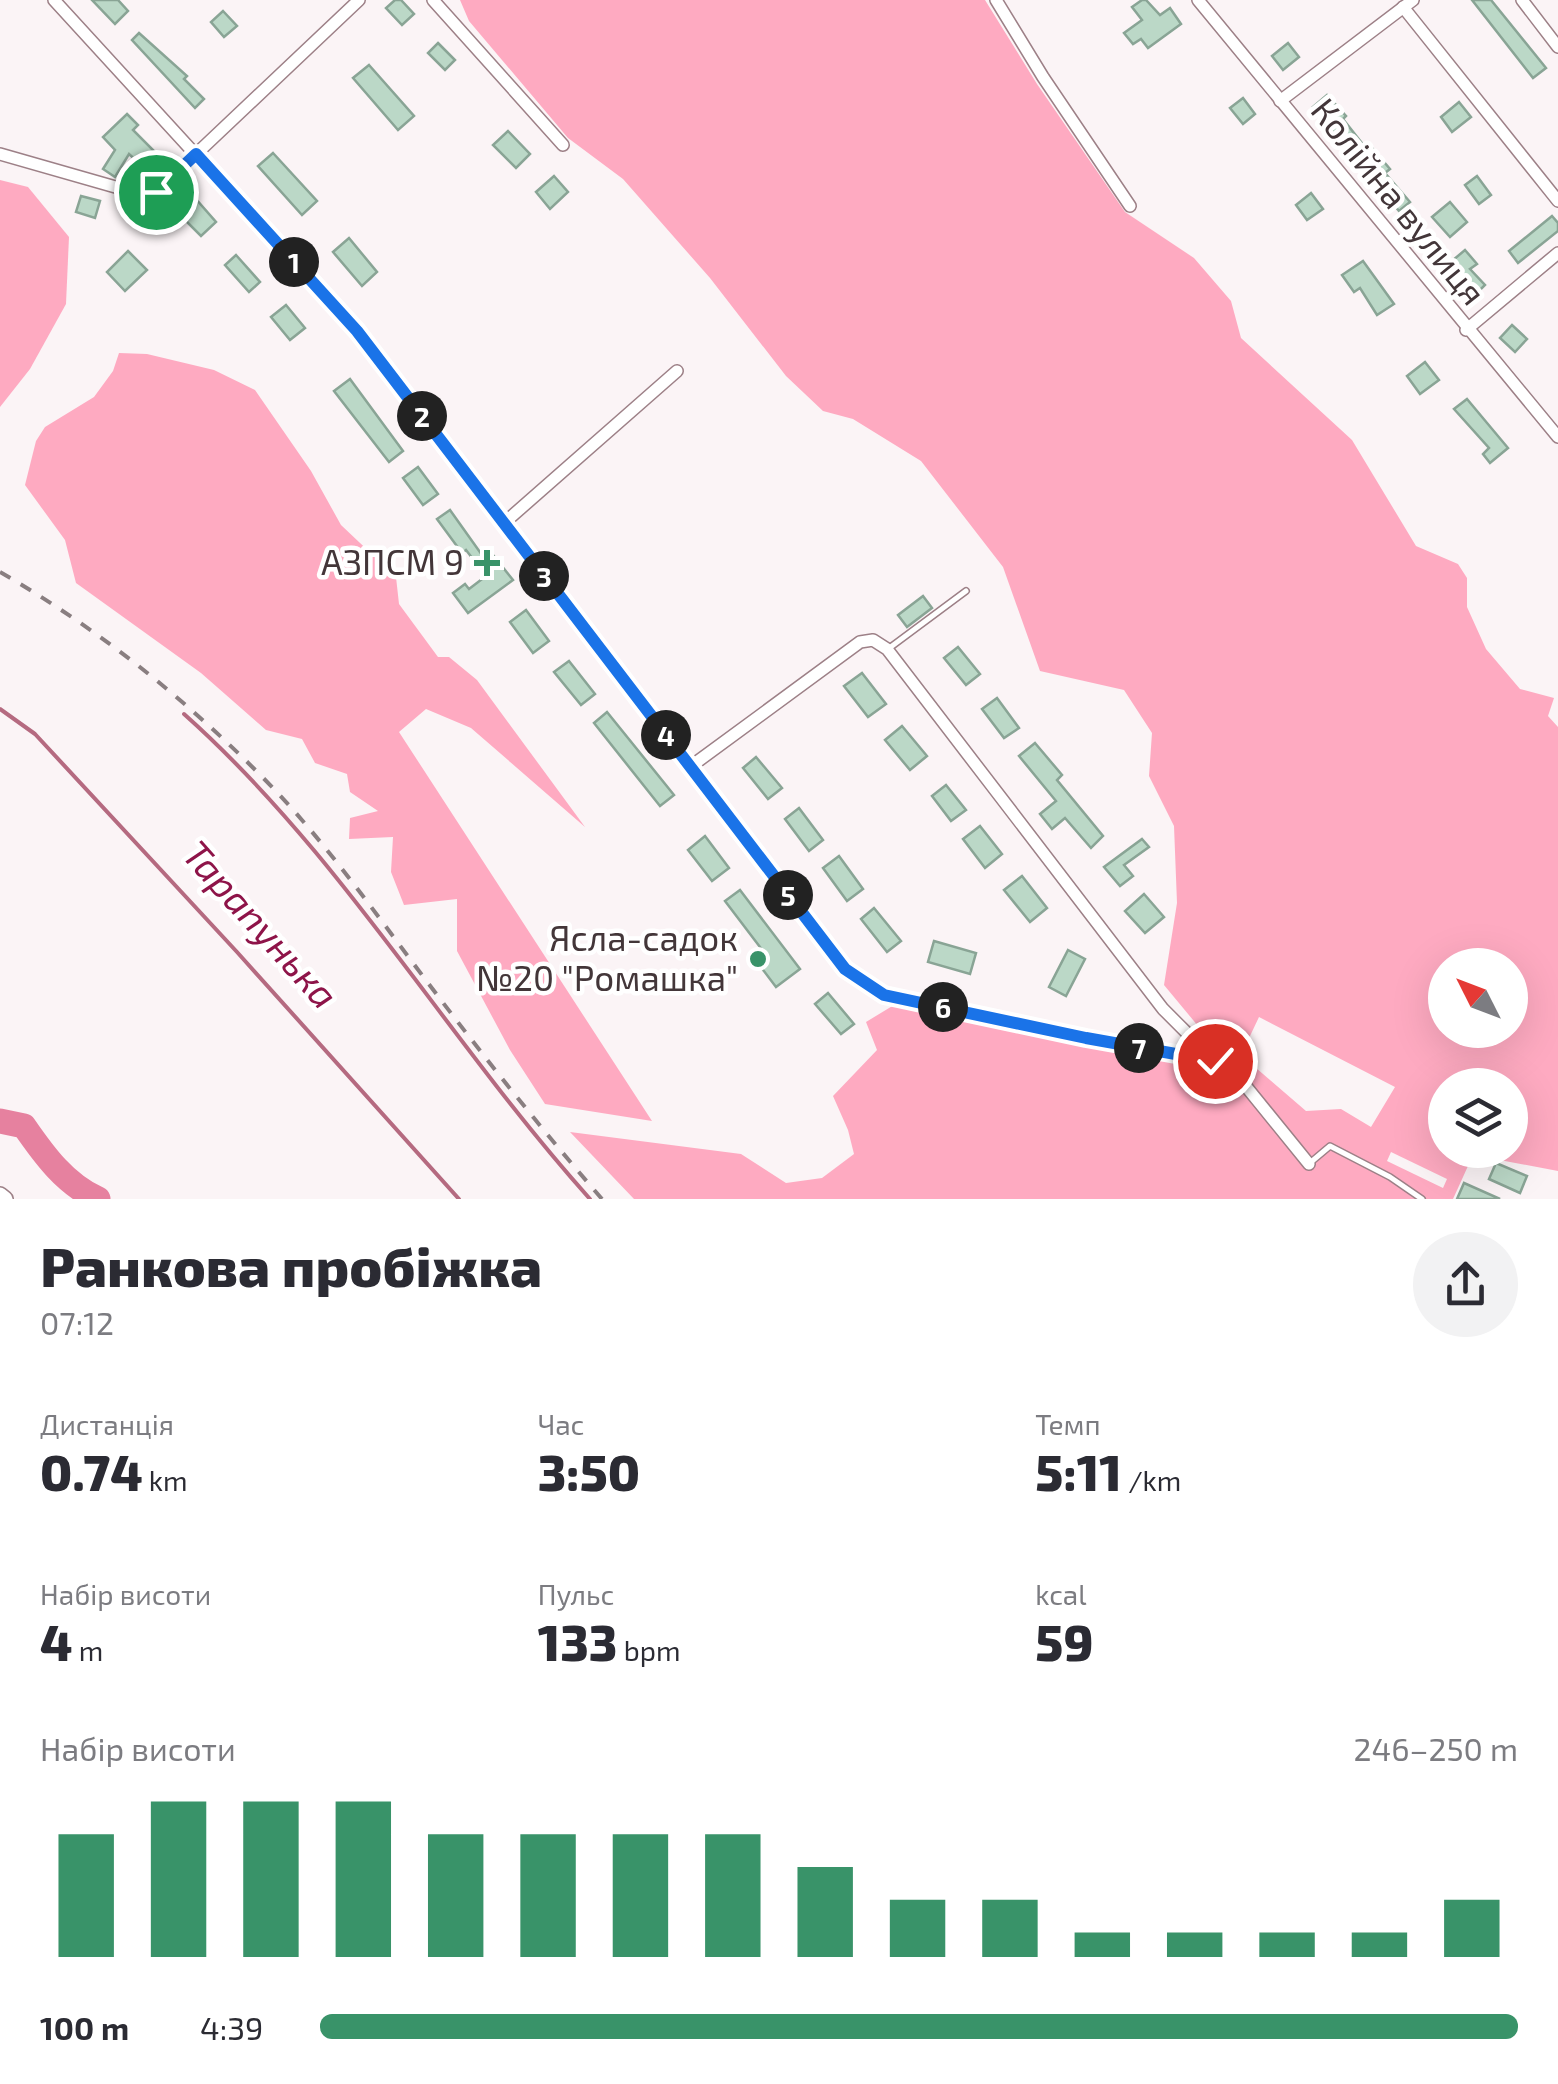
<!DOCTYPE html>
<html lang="uk">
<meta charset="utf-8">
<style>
body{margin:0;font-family:"Exo 2",sans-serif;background:#f2f2f3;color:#2b2b33;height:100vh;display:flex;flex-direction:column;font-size:38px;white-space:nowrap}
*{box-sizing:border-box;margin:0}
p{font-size:32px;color:#7c7c81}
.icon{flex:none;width:55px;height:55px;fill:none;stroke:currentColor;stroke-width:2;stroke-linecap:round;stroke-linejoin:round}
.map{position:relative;height:1199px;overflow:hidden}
.panel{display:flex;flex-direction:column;background:#fff;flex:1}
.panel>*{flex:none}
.needle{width:65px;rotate:312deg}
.fabs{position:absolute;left:1428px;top:948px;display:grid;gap:20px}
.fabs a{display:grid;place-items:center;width:100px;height:100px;border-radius:50%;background:#fff;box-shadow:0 10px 40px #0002;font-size:50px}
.pin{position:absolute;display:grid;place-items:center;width:85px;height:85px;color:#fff;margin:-42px;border:5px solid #fff;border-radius:50%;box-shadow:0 2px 10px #0007}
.km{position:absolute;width:50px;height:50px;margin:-25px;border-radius:50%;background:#222;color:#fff;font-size:28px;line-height:50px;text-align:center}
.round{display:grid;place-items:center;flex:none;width:105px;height:105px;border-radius:52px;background:#f2f2f3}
.overview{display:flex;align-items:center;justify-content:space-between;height:170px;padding:0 40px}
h1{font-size:55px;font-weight:800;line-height:75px}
.stats{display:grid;grid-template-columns:repeat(3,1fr);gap:15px;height:170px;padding:10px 40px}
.stats div{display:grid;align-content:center}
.stats b{font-size:50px;font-weight:800}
.stats small{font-size:28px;font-weight:400}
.stats p{font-size:28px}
.chart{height:280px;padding:20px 40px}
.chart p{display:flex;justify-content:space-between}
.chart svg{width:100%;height:180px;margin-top:10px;stroke:#399369;stroke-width:6}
ul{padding:0 40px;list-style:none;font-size:32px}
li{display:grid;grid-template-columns:160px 120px 1fr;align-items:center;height:75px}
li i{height:25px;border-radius:12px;background:#399369}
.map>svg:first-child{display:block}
.green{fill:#feaac1;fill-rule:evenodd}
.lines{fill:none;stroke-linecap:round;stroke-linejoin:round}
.stream{stroke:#b56a80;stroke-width:4}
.river{stroke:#e6819f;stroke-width:25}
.building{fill:#bbd8c7;stroke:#89a495;stroke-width:2.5}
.lane-casing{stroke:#9d8087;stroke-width:8}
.street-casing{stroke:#9d8087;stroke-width:14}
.secondary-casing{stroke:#9d8087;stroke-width:18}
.lane{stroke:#fff;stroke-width:5}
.street{stroke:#fff;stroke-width:11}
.secondary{stroke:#fff;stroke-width:15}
.rail{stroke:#897e80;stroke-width:4;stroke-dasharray:12 12;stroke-linecap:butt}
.route-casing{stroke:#fff;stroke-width:20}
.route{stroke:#1a73e8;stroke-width:12}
.poi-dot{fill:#399369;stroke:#fff;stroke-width:4}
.labels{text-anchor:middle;stroke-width:9;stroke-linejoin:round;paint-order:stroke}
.street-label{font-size:35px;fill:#433639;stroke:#fff}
.poi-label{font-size:35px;fill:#433639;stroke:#fff;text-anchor:end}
.water-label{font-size:38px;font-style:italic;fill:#8e1449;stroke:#fff}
</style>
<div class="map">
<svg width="1558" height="1199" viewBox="0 0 1558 1199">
<rect width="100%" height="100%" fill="#fbf4f6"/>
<g class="green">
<path d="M460,0H985L1037,84L1125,212L1194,258L1231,301L1241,338L1352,440L1416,546L1458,564L1467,578V607L1486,649L1520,689L1554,698L1548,716L1558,727V1171L1473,1155L1453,1199H634L570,1132L741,1154L786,1183L822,1178L854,1154L848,1130L833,1096L877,1050L866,1022L894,1005L1211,1070L1203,1032L1164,985L1177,903L1174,826L1149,776L1152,733L1124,690L1040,671L1003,567L921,461L853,419L823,411L786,376L710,278L623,179L568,138L469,21ZM1445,965H1510V1030H1445ZM1259,1017L1395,1087L1371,1127L1341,1109L1306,1111L1241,1055ZM1445,1085H1510V1150H1445ZM1391,1152L1447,1179L1443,1188L1387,1161Z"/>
<path d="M0,180L28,187L69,237L66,304L30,369L0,407Z"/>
<path d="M119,353L147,354L214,370L255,390L311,471L341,525L396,577L399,604L438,657H449L477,680L585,827L471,728L426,709L399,732L652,1121L545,1104L510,1050L457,951V899L404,905L391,872L393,837L349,839L350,818L378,811L350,792L347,774L315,763L302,739L266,730L201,673L76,583L65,540L25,485L36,441L45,427L94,397L113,371Z"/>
</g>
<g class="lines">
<g class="stream">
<path d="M0,709L35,734L237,952L459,1199"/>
<path d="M184,714C342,855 449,1042 590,1199"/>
</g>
<path class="river" d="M0,1121L24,1126C44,1155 65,1184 98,1199"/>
</g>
<g class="building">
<path d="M92,0H118L128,11L115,24Z"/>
<path d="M395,0H401L414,14L402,25L386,8Z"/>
<path d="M1142,0H1146L1160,15L1170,8L1181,24L1148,48L1141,39L1133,44L1124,33L1142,20L1132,7Z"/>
<path d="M1472,0H1491L1546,68L1533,78Z"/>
<path d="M223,11L237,26L224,37L211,22Z"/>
<path d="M139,33L187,76L184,79L204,99L195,108L132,40Z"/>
<path d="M438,43L455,60L445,70L428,53Z"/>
<path d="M1288,43L1299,57L1283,70L1272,56Z"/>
<path d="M369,65L414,116L398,130L353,78Z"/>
<path d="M1327,95L1346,116L1343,119L1369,152L1373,149L1390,169L1385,173L1410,202L1399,211L1313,107Z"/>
<path d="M1243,98L1255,114L1243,124L1230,108Z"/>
<path d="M1459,102L1471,117L1452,132L1441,117Z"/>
<path d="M127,114L138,125L133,130L154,151L141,165L129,154L115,177L103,169L115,150L103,137Z"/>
<path d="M508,131L530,154L516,168L493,145Z"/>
<path d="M273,153L317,201L302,215L258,166Z"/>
<path d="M554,176L568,192L550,209L536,192Z"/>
<path d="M1477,176L1491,195L1479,204L1465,185Z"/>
<path d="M181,182L216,222L201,236L164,199Z"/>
<path d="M1311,193L1323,209L1307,220L1296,205Z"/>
<path d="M81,196L100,201L95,218L76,212Z"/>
<path d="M1450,202L1467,222L1450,237L1432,217Z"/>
<path d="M1552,216L1558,223V231L1518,263L1509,251Z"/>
<path d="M349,238L377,272L362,286L333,252Z"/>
<path d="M1465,250L1477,264L1470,269L1485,285L1472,298L1446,266Z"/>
<path d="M128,251L147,270L125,291L107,272Z"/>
<path d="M236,255L260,282L249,292L225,265Z"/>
<path d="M1363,261L1394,304L1377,315L1360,288L1354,292L1342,275Z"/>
<path d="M286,305L305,328L290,340L271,317Z"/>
<path d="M1512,325L1527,339L1515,352L1500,338Z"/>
<path d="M1425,362L1439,380L1420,394L1407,376Z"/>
<path d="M350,379L403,451L389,462L334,391Z"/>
<path d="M1467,399L1508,448L1490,463L1483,454L1489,448L1454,409Z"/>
<path d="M418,467L438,494L423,505L403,478Z"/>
<path d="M450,510L482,555L489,550L513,580L468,613L453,593L465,584L469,589L486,576L466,550L462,553L437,519Z"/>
<path d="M923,596L932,608L907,627L898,615Z"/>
<path d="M526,610L549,641L533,653L510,622Z"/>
<path d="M958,647L980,674L966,685L944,658Z"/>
<path d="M569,661L595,694L581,705L554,672Z"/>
<path d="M862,673L886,704L868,717L844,686Z"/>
<path d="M997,698L1019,728L1004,738L982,709Z"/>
<path d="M607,712L674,795L660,806L594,723Z"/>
<path d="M902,726L927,756L910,770L885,740Z"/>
<path d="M1035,743L1062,775L1057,780L1103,836L1091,848L1065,818L1052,829L1040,814L1056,801L1019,756Z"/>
<path d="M756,757L782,788L768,799L743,768Z"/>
<path d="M946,785L966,810L951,821L932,796Z"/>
<path d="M799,808L823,840L809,851L785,819Z"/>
<path d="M980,826L1002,854L985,868L963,839Z"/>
<path d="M705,836L729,868L712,881L688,850Z"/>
<path d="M1142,839L1149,847L1124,865L1133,876L1120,886L1104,867Z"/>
<path d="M839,856L863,889L847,901L823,868Z"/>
<path d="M1022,876L1047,908L1030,922L1004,890Z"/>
<path d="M740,890L800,969L776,987L754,958L763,951L725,901Z"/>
<path d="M1144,894L1164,917L1145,933L1125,911Z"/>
<path d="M874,908L901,941L887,952L861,919Z"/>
<path d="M934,941L976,953L970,974L928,962Z"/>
<path d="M1068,950L1085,959L1066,996L1049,987Z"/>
<path d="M828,993L854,1024L841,1034L815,1004Z"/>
<path d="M1496,1163L1527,1176L1520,1193L1489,1179Z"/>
<path d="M1464,1183L1500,1199H1457Z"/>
</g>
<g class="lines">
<g class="lane-casing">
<g id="lane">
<path d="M888,649L966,591"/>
<path d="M1311,1162L1330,1146L1390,1177L1422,1199"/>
</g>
</g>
<g class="street-casing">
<g id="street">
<path d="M54,0L357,331L845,969L884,995L1087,1038L1215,1061"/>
<path d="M433,0L563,145"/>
<path d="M996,0L1043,77L1130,206"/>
<path d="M1198,0L1558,437"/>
<path d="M1522,0L1558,47"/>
<path d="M1403,7L1558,201"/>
<path d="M1280,101L1413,0"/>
<path d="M0,154L140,194L156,192L359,0"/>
<path d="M1466,330L1558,253"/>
<path d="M504,523L677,371"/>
<path d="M690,767L860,642L873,640L887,649L1163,1009L1215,1061L1240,1079L1309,1164"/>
</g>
</g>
<g class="secondary-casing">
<path id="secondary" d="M0,1195L5,1199"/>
</g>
<use href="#lane" class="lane"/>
<use href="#street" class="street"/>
<use href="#secondary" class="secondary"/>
<path class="rail" d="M0,572C102,631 192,704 274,789C326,844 371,907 416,967C476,1047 537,1124 602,1199"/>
</g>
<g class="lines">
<g class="route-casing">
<path id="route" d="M156,192L196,154L357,331L845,969L884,995L1086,1038L1215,1061"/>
</g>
<use href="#route" class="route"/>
</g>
<g class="poi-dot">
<path d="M482 548h10v10h10v10h-10v10h-10v-10h-10v-10h10z"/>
<circle cx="758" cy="959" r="10"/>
</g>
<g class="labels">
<g class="street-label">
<text transform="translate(1398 202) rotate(51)" y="12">Колійна вулиця</text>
</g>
<g class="poi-label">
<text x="464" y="575">АЗПСМ 9</text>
<text x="738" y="951">Ясла-садок<tspan x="738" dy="40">№20 "Ромашка"</tspan></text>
</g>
<g class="water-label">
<text transform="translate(260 925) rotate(48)" y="13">Тарапунька</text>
</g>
</g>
</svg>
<div class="fabs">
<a><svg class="needle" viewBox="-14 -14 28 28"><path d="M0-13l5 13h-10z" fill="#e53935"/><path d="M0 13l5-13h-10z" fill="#7c7c81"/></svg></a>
<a><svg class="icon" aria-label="layers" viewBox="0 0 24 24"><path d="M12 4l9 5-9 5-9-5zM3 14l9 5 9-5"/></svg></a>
</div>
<div class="pin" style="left:156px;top:192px;background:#1e9e55"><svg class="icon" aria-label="arrive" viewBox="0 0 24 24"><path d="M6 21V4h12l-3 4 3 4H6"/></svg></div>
<div class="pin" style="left:1215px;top:1061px;background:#d93025"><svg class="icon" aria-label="check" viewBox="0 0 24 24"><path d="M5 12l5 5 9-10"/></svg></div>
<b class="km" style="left:294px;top:262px">1</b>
<b class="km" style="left:422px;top:416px">2</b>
<b class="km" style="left:544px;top:576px">3</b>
<b class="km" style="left:666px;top:735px">4</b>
<b class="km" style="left:788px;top:895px">5</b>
<b class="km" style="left:943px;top:1007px">6</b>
<b class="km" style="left:1139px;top:1048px">7</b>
</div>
<section class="panel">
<div class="overview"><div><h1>Ранкова пробіжка</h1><p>07:12</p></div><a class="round"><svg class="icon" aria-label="share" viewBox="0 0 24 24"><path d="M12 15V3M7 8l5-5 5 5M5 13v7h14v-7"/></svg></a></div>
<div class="stats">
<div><p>Дистанція</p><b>0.74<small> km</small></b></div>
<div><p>Час</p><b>3:50</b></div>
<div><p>Темп</p><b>5:11<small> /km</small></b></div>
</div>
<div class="stats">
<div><p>Набір висоти</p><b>4<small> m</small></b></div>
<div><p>Пульс</p><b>133<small> bpm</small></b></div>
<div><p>kcal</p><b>59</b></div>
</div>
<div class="chart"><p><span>Набір висоти</span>246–250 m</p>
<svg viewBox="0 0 160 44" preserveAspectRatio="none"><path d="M5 44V14M15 44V6M25 44V6M35 44V6M45 44V14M55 44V14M65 44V14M75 44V14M85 44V22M95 44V30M105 44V30M115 44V38M125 44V38M135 44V38M145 44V38M155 44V30"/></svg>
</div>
<ul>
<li><b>100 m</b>4:39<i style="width:100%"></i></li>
</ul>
</section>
